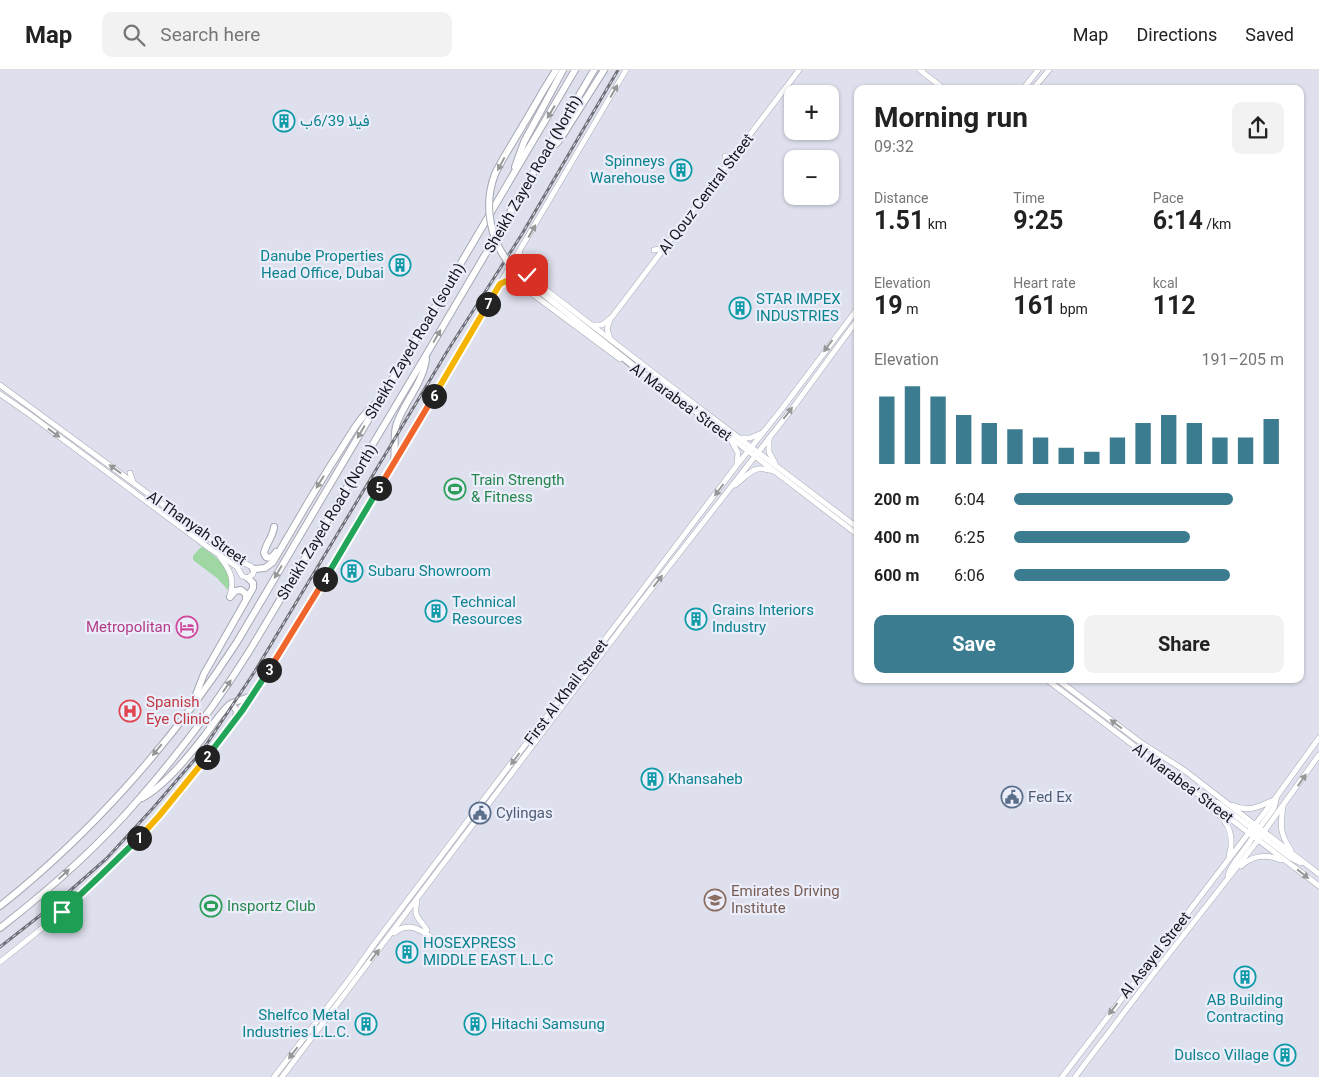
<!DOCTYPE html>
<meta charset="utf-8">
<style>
body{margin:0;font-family:Roboto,Vazirmatn,sans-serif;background:#f2f2f2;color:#222;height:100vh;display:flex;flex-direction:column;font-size:19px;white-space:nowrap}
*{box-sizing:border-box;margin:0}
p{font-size:16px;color:#767676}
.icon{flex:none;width:28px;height:28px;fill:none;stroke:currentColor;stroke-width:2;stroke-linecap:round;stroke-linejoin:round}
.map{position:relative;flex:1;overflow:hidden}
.drawer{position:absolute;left:854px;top:15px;width:450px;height:598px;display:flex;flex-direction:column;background:#fff;border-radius:10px;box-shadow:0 1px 4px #0004}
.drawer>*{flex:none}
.controls{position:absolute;left:784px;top:15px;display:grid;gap:10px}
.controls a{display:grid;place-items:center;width:55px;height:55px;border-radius:10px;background:#fff;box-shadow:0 1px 4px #0004;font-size:25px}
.pin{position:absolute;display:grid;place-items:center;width:42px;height:42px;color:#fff;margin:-21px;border-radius:10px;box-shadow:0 2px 8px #0006}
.km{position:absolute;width:25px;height:25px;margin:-12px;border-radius:50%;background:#222;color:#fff;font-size:14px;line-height:25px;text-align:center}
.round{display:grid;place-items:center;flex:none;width:52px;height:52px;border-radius:10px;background:#f2f2f2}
.overview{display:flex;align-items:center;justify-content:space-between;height:85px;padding:0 20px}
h1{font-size:28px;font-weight:700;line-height:38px}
.metrics{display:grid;grid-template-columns:repeat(3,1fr);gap:8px;height:85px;padding:5px 20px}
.metrics div{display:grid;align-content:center}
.metrics b{font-size:25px;font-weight:700}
.metrics small{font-size:14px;font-weight:400}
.metrics p{font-size:14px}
.chart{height:140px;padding:10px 20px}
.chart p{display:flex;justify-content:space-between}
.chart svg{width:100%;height:90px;margin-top:5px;stroke:#3c7c90;stroke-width:6}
.button{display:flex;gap:10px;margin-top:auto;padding:10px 20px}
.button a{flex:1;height:58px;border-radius:10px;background:#3c7c90;color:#fff;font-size:20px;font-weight:700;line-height:58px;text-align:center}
.button a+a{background:#f2f2f2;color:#222}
ul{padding:0 20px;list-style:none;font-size:16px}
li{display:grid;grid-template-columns:80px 60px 1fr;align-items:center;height:38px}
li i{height:12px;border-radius:6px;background:#3c7c90}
header{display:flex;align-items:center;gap:30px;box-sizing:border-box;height:70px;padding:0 25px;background:#fff;border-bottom:1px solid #e0e0e0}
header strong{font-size:24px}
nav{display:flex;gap:28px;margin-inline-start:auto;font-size:18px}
.search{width:350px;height:45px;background:#f2f2f2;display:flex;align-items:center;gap:12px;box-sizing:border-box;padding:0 18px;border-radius:10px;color:#767676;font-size:19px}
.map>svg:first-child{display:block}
.green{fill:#9ed7a2}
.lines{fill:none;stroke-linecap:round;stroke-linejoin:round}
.secondary-casing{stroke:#a5a8b3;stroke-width:6}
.highway-casing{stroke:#a5a8b3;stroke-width:8}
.secondary{stroke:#fff;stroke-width:5}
.highway{stroke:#fff;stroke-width:6}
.rail-casing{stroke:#6f7178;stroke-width:3}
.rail{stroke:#ebeefa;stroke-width:1;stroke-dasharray:4;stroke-linecap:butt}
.highway-bridge-casing{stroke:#a5a8b3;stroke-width:8;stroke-linecap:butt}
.highway-bridge{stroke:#fff;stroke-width:6}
.oneway{fill:#969798}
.split-1-casing{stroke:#fff;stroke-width:10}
.split-2-casing{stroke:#fff;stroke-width:10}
.split-3-casing{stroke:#fff;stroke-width:10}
.split-4-casing{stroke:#fff;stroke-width:10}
.split-5-casing{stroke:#fff;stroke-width:10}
.split-6-casing{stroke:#fff;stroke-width:10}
.split-7-casing{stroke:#fff;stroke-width:10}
.split-8-casing{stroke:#fff;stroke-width:10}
.split-1{stroke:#22a559;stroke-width:6}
.split-2{stroke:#f5b400;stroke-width:6}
.split-3{stroke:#22a559;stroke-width:6}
.split-4{stroke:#f0652b;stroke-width:6}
.split-5{stroke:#22a559;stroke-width:6}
.split-6{stroke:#f0652b;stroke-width:6}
.split-7{stroke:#f5b400;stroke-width:6}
.split-8{stroke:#f5b400;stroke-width:6}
.labels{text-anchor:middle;stroke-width:4.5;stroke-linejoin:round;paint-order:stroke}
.culture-label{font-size:15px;fill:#0d838f;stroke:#ebeefa;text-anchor:start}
.street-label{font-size:15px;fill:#16171b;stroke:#ebeefa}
.leisure-label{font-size:15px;fill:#27864d;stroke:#ebeefa;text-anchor:start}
.hotel-label{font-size:15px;fill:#b23c85;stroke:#ebeefa;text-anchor:end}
.health-label{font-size:15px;fill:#be3a42;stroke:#ebeefa;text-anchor:start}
.service-label{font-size:15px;fill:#4e5e75;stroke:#ebeefa;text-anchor:start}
.education-label{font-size:15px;fill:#785e54;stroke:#ebeefa;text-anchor:start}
</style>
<header>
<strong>Map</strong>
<div class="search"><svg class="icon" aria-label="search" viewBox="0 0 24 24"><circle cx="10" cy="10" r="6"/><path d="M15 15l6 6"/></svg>Search here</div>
<nav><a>Map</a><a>Directions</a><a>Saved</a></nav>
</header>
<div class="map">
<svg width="1319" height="1007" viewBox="0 0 1319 1007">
<rect width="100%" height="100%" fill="#dee1ed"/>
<path class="green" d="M201,477L204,478C217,488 236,501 228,520L217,508L193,490V486Z"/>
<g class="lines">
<g class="secondary-casing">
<g id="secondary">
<path d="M920,0L944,19"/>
<path d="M1023,19L1038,0"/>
<path d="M1033,19L1049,0"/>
<path d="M725,86L734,87"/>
<path d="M654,180L664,178"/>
<path d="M520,184V195L527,205L664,311L858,458"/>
<path d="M500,214L507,210L515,211L620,289"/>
<path d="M593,255H602L612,247L799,0"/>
<path d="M610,268L607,259L610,250"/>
<path d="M638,300L726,364L858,465"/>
<path d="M0,315L237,489L252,497L254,501L253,504L248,508L242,506L237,497L209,478L29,344L0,324"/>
<path d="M741,368H750L762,363"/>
<path d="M769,368V382L775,393"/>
<path d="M731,370L738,383L737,394"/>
<path d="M130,403L133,412"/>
<path d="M735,415C750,404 752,394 773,401"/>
<path d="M220,487C230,500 235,509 230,525"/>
<path d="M1046,609L1319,816"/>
<path d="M1057,609L1140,672L1184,700L1319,804"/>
<path d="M1207,731H1213L1218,733L1254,760"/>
<path d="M1232,735C1247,742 1258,738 1271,731"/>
<path d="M1209,736C1213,740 1217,743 1221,747C1232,758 1233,773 1229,786"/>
<path d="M1283,737C1280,756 1280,764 1291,780"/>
<path d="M1258,760L1274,738L1277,726"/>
<path d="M1249,762L1255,763L1259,764L1291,788L1301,793"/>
<path d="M1241,796C1253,785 1267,784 1281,790"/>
<path d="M1228,805C1234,788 1248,779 1254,764"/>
<path d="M417,832C413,848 419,847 427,860"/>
<path d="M394,863C411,849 424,863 440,873H445"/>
<path d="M0,892L62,842L101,805L144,762L195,703L254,624L311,534L626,0"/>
<path d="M274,1007L350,908L375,873L737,395L781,340L858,238"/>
<path d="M282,1007L638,536L795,335L858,249"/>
<path d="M1062,1007L1277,726L1319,668"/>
<path d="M1075,1007L1157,899L1255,774L1319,685"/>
</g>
</g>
<g class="highway-casing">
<g id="highway">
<path d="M543,21L556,0"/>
<path d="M547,80L556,74L561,68L604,0"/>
<path d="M515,97L524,72L563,0"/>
<path d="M538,220L640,301"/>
<path d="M393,395C397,381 392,366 397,353C405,331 423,313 426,289"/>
<path d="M274,457C273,467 266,473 264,483L266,487C271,489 273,486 276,482"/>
<path d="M253,499L265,498L273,492C294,457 314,421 336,387C348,369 358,349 374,335"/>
<path d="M230,527L235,521L241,520L246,524V529"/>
<path d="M193,632L204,604L253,518V513L248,508"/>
<path d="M229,635C239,638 238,643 234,651"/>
<path d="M142,728C165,716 189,686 205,665C212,656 218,646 227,637L232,633L249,627L257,619"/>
<path d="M0,836C91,764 174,670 237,572L575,0"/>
<path d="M0,858C49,820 98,777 139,729C180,682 217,633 250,580L426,285L594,0"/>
</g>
</g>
<use href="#secondary" class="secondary"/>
<use href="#highway" class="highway"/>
<g class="rail-casing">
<path id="rail" d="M0,877L56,833L106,789L153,738L202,681L255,601L448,280L522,164L618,0"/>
</g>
<use href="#rail" class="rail"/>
<g class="highway-bridge-casing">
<path id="highway-bridge" d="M538,220C529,213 519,206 512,197C490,172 483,135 495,104C501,91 509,79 516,67C525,52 534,37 543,21"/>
</g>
<use href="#highway-bridge" class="highway-bridge"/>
</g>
<defs><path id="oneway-solid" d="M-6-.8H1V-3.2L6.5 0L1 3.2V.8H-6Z" transform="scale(1.25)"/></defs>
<g class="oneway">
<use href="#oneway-solid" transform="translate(614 21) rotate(-60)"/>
<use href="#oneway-solid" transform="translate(551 42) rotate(121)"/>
<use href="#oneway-solid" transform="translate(501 94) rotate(118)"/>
<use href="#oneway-solid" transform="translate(532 161) rotate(-60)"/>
<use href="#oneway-solid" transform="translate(437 266) rotate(-60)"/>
<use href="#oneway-solid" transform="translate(828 276) rotate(127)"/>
<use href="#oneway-solid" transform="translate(788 343) rotate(-52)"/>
<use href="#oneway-solid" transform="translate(361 362) rotate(121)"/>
<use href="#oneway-solid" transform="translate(54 363) rotate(36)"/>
<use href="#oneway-solid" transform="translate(115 399) rotate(-144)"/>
<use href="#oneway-solid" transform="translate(320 412) rotate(122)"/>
<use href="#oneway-solid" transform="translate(719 420) rotate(127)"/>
<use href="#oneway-solid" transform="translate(278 502) rotate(121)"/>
<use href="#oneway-solid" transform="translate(658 511) rotate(-52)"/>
<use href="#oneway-solid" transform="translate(227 616) rotate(-56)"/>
<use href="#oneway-solid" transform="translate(1116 654) rotate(-143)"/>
<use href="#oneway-solid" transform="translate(157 680) rotate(129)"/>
<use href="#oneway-solid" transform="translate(515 689) rotate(127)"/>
<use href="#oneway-solid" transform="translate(1302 710) rotate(-55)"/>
<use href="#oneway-solid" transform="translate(64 804) rotate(-43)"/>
<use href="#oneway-solid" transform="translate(1303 804) rotate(38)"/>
<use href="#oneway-solid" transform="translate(375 885) rotate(-53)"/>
<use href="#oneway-solid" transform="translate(1113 939) rotate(127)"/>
<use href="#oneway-solid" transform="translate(293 983) rotate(128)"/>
</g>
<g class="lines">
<g class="split-1-casing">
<path id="split-1" d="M62,842L101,805L139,768"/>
</g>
<g class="split-2-casing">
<path id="split-2" d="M139,768L159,746L207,687"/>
</g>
<g class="split-3-casing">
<path id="split-3" d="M207,687L242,641L269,600"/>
</g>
<g class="split-4-casing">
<path id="split-4" d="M269,600L325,509"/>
</g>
<g class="split-5-casing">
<path id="split-5" d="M325,509L379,418"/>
</g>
<g class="split-6-casing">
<path id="split-6" d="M379,418L434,326"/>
</g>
<g class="split-7-casing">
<path id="split-7" d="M434,326L488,234"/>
</g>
<g class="split-8-casing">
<path id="split-8" d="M488,234L500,214L509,210L516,213V208C519,203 522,203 527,205"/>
</g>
<use href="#split-1" class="split-1"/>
<use href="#split-2" class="split-2"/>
<use href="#split-3" class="split-3"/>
<use href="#split-4" class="split-4"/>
<use href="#split-5" class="split-5"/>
<use href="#split-6" class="split-6"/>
<use href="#split-7" class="split-7"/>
<use href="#split-8" class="split-8"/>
</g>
<defs>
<g id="building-ring" transform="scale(1.125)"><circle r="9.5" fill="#ebeefa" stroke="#0f9aa8" stroke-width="1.5"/><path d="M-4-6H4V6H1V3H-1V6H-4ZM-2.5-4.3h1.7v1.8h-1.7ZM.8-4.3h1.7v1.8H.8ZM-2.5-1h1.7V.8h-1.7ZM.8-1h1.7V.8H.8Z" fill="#0f9aa8"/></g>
<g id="stadium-ring" transform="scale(1.125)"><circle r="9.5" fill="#ebeefa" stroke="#2e9e5b" stroke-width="1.5"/><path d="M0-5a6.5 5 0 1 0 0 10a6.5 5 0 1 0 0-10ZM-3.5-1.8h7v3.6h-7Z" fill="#2e9e5b"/></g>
<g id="hotel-ring" transform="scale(1.125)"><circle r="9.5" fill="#ebeefa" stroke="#d1479c" stroke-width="1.5"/><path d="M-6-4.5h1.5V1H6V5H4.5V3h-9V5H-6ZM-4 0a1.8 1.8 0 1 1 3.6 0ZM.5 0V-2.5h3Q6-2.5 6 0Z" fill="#d1479c"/></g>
<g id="hospital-ring" transform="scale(1.125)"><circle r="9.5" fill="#ebeefa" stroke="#e0444e" stroke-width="1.5"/><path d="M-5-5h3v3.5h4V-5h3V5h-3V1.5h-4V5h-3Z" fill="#e0444e"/></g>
<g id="civic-ring" transform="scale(1.125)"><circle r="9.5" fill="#ebeefa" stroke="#5c6f8a" stroke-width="1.5"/><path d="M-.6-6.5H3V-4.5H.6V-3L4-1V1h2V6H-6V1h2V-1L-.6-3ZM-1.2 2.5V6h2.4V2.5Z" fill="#5c6f8a"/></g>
<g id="school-ring" transform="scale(1.125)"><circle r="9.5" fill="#ebeefa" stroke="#8d6e63" stroke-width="1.5"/><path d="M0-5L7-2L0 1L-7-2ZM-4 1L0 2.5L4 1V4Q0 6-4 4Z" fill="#8d6e63"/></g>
</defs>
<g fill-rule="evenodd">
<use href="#building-ring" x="284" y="51"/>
<use href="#building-ring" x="681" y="100"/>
<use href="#building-ring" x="400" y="195"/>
<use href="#building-ring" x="740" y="238"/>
<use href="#stadium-ring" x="455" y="419"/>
<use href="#building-ring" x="352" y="501"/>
<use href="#building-ring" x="436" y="541"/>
<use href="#building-ring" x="696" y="549"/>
<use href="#hotel-ring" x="187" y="557"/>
<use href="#hospital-ring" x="130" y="641"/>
<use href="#building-ring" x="652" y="709"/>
<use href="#civic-ring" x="1012" y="727"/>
<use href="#civic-ring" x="480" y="743"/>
<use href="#school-ring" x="715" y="830"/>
<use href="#stadium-ring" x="211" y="836"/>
<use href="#building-ring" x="407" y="882"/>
<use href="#building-ring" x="1245" y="907"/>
<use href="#building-ring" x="366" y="954"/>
<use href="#building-ring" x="475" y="954"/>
<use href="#building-ring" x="1285" y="985"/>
</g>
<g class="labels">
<g class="culture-label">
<text x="300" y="56">فيلا 6/39ب</text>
<text x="665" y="96" text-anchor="end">Spinneys<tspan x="665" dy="17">Warehouse</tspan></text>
<text x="384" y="191" text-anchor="end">Danube Properties<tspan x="384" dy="17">Head Office, Dubai</tspan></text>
<text x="756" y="234">STAR IMPEX<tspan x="756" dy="17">INDUSTRIES</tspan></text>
<text x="368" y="506">Subaru Showroom</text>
<text x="452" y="537">Technical<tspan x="452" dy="17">Resources</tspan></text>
<text x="712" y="545">Grains Interiors<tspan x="712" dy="17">Industry</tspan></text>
<text x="668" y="714">Khansaheb</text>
<text x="423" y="878">HOSEXPRESS<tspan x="423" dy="17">MIDDLE EAST L.L.C</tspan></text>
<text x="1245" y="935" text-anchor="middle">AB Building<tspan x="1245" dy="17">Contracting</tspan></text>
<text x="350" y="950" text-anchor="end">Shelfco Metal<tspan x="350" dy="17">Industries L.L.C.</tspan></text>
<text x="491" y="959">Hitachi Samsung</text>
<text x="1269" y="990" text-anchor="end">Dulsco Village</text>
</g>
<g class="street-label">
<text transform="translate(533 104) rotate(-60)" y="5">Sheikh Zayed Road (North)</text>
<text transform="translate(706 124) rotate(-53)" y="5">Al Qouz Central Street</text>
<text transform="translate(415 271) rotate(-59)" y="5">Sheikh Zayed Road (south)</text>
<text transform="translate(681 332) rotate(36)" y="5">Al Marabea' Street</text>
<text transform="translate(327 452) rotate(-59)" y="5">Sheikh Zayed Road (North)</text>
<text transform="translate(197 458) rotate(35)" y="5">Al Thanyah Street</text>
<text transform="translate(566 622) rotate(-53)" y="5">First Al Khail Street</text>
<text transform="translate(1183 713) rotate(37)" y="5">Al Marabea' Street</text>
<text transform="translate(1155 885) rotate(-52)" y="5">Al Asayel Street</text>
</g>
<g class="leisure-label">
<text x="471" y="415">Train Strength<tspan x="471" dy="17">&amp; Fitness</tspan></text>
<text x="227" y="841">Insportz Club</text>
</g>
<g class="hotel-label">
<text x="171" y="562">Metropolitan</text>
</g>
<g class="health-label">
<text x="146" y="637">Spanish<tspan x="146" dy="17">Eye Clinic</tspan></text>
</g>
<g class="service-label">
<text x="1028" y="732">Fed Ex</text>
<text x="496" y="748">Cylingas</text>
</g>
<g class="education-label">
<text x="731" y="826">Emirates Driving<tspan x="731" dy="17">Institute</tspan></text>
</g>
</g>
</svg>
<div class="controls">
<a>+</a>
<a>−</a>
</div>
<div class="pin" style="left:62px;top:842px;background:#1e9e55"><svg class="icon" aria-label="arrive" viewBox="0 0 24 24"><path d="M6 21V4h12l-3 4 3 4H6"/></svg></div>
<div class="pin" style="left:527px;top:205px;background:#d93025"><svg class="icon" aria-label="check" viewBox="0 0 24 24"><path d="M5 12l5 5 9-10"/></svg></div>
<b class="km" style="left:139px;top:768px">1</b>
<b class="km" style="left:207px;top:687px">2</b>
<b class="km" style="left:269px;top:600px">3</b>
<b class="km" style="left:325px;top:509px">4</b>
<b class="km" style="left:379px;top:418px">5</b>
<b class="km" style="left:434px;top:326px">6</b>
<b class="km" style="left:488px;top:234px">7</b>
<section class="drawer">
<div class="overview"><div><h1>Morning run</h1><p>09:32</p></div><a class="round"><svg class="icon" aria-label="share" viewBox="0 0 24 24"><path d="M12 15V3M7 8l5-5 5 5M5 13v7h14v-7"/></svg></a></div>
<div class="metrics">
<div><p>Distance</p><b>1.51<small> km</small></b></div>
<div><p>Time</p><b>9:25</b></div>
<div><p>Pace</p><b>6:14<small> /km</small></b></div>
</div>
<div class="metrics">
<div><p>Elevation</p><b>19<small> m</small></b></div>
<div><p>Heart rate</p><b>161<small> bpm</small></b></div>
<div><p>kcal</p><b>112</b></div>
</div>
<div class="chart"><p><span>Elevation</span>191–205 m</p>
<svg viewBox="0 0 160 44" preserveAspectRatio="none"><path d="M5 44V11M15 44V6M25 44V11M35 44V20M45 44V24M55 44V27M65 44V31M75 44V36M85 44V38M95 44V31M105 44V24M115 44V20M125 44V24M135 44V31M145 44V31M155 44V22"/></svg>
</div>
<ul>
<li><b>200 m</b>6:04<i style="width:81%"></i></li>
<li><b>400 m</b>6:25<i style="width:65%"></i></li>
<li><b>600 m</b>6:06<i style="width:80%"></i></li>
</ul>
<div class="button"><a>Save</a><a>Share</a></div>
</section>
</div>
